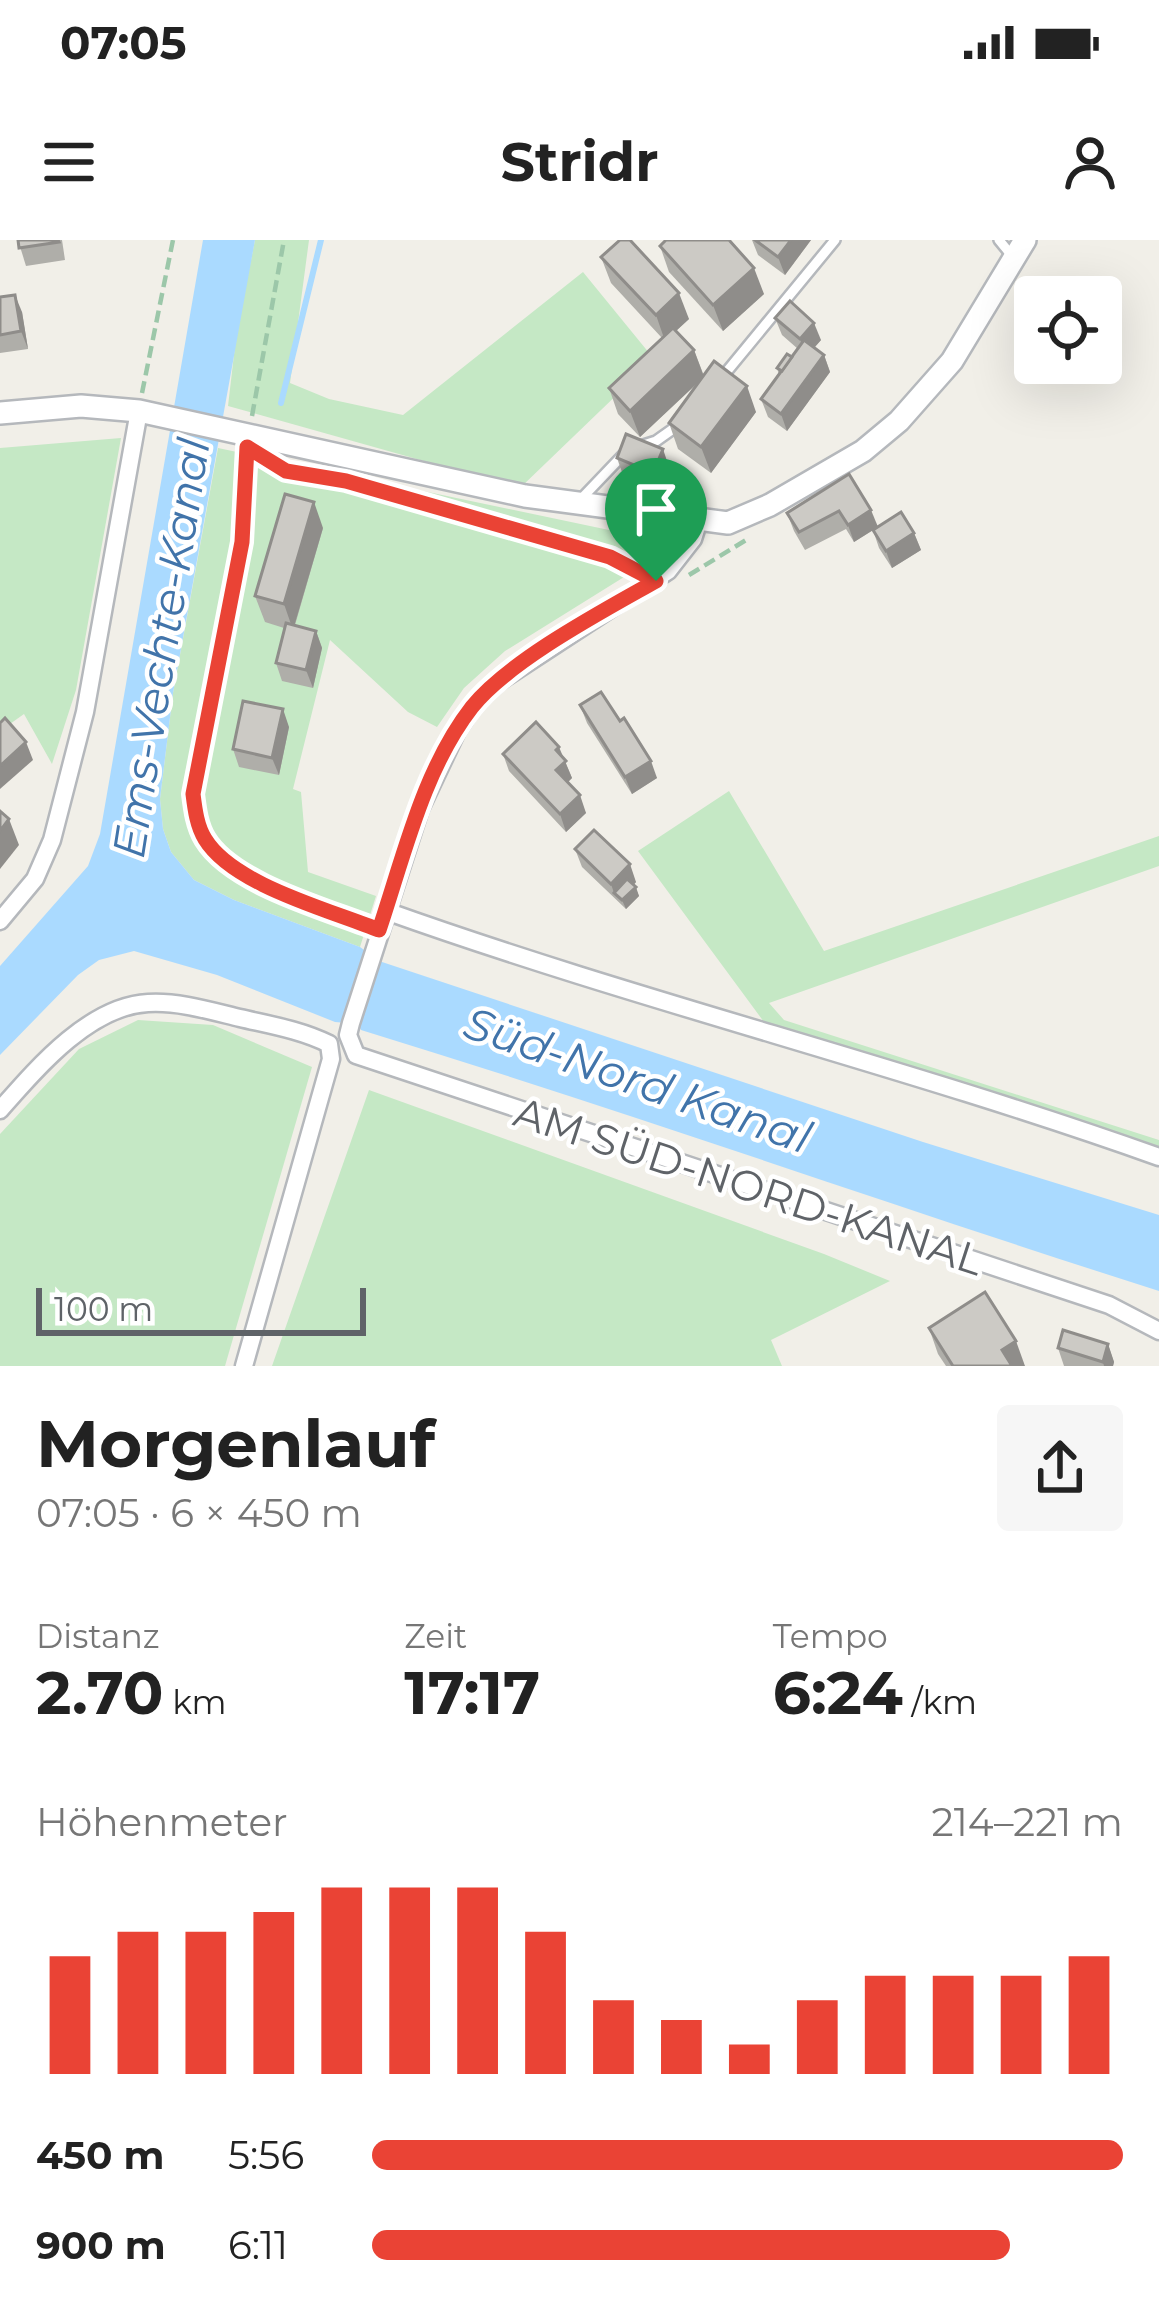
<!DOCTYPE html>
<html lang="de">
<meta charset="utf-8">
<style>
body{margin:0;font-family:Montserrat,sans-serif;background:#f6f6f6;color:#222;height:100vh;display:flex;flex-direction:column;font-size:45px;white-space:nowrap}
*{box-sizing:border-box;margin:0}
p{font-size:39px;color:#767676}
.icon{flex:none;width:66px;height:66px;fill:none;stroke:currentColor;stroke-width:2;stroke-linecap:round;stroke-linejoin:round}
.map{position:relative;height:1126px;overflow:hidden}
.side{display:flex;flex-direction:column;background:#fff;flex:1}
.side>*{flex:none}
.fabs{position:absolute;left:1014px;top:36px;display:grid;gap:24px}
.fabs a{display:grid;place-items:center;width:108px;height:108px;border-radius:12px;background:#fff;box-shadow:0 12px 48px #0002;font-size:60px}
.scale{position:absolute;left:36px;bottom:30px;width:330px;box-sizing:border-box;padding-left:12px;border:6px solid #5f6368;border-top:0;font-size:33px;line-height:42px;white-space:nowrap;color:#5f6368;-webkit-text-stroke:9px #fff;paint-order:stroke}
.pin{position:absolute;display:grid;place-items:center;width:102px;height:102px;color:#fff;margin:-123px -51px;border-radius:50% 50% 50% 0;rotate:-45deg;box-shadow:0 0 12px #0007}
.pin .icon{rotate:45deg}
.round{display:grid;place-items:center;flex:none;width:126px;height:126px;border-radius:12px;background:#f6f6f6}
.summary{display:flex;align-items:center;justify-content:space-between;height:204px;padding:0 36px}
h1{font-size:66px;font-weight:700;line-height:90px}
.metrics{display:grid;grid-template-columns:repeat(3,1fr);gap:18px;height:204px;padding:12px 36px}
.metrics div{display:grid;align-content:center}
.metrics b{font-size:60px;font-weight:700}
.metrics small{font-size:33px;font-weight:400}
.metrics p{font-size:33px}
.chart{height:336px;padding:24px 36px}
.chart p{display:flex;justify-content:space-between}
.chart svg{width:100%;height:216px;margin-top:12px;stroke:#ea4335;stroke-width:6}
ul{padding:0 36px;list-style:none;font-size:39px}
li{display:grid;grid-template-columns:192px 144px 1fr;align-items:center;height:90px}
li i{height:30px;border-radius:15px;background:#ea4335}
.status{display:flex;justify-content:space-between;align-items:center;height:84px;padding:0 60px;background:#fff;direction:ltr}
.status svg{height:33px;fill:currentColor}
header{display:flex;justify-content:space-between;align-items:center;height:156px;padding:0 36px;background:#fff;font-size:54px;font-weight:700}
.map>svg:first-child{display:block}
.green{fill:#c5e8c5}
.water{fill:#aadaff}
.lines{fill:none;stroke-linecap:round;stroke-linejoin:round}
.stream{stroke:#aadaff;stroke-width:6}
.service-casing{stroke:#b5b8bc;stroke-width:14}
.minor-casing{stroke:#b5b8bc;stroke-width:21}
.tertiary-casing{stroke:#b5b8bc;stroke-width:26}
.path{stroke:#9cc7a9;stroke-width:4.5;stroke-dasharray:12 6;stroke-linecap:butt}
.service{stroke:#fff;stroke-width:9}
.minor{stroke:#fff;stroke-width:16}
.tertiary{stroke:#fff;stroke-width:21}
.wall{fill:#afaea9}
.shaded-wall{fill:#8f8d8a}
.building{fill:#cccac5;stroke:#8f8d8a;stroke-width:3}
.route-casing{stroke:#fff;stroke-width:24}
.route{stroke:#ea4335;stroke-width:15}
.labels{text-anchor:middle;stroke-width:9;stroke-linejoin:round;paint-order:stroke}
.street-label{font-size:42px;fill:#5f6368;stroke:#fff}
.water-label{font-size:45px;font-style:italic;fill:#4174aa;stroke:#fff}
</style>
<div class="status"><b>07:05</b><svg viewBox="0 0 49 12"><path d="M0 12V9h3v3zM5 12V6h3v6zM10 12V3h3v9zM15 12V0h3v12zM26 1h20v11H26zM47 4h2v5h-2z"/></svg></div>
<header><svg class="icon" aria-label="menu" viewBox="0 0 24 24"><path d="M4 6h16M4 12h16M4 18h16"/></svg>Stridr<svg class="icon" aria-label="person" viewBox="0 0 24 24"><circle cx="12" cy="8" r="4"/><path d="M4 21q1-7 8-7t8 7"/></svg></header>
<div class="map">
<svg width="1159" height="1126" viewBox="0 0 1159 1126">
<rect width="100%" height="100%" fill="#f1efe8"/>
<g class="green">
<path d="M255,0H309L290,143L329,159L403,175L583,32L654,119L520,248L228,166L237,89Z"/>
<path d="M121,198L76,450L52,524L24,474L0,491V208Z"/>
<path d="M218,208L647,298L661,314L505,411L464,448L437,487L408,472L330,400L293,549L301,552L308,632L376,656L360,707L234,660L194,640L171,612L163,589L160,559L173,453Z"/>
<path d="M729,551L824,711L1159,596V626L769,763L784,780L1159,900V911L764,782L638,611Z"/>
<path d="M138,780L213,785L312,827L225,1126H0V894L79,809Z"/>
<path d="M369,850L824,1014L890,1041L771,1100L782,1126H272Z"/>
</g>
<path class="water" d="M203,0H255L173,453L160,559L163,589L171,612L194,640L234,660L360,707L379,721L923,902L1159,975V1051C892,966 629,872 361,790L358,784L335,782L217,735L134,711L99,720L78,735L0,815V726L88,626L100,594Z"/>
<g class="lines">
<path class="stream" d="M281,163L321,0"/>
<g class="service-casing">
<g id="service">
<path d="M999,0L1013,17"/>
<path d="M719,141L835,0"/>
<path d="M637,207L656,201L680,184"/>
<path d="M581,259L623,215"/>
</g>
</g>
<g class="minor-casing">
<g id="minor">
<path d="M699,280L693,299L668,331L497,443L474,465L457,491L420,569L351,783L348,795L356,815L1109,1065L1159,1091"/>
<path d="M386,671C641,762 904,826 1159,917"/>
<path d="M0,681L35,639L52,600L85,472L139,171"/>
<path d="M0,870C36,829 89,766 148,763C178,761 211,771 240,778C270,785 301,790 329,804L331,819L244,1126"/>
</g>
</g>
<g class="tertiary-casing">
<path id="tertiary" d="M0,173L81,166L139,171L525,256L728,283L770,265L863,211L899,181L952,121L1025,0"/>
</g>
<g class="path">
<path d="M142,153L173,0"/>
<path d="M252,176L284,0"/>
<path d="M247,217L241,302L193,554C205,643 290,654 363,683"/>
<path d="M276,225C297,238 325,236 349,242C437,264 523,294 611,318L633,329"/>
<path d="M689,335L746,300"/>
</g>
<use href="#service" class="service"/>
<use href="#minor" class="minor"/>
<use href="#tertiary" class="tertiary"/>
</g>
<g class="wall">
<path d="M18,0H62L65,20L26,26Z"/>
<path d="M752,0H811L785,35L758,15Z"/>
<path d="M660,6L764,54L723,91L669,32Z"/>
<path d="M601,17L689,79L676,91L694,110L704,136L756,172L711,233L678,209L669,183L701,139L640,197L618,174L609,148L662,98L611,43Z"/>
<path d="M0,57L22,72L28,109L0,113Z"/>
<path d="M775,78L821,100L814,108L824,115L830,132L787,191L768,177L761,159L779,135L777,128L792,117L798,109L782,95Z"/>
<path d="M617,218L669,227L660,250L623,235Z"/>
<path d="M849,234L878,287L914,293L921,310L892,328L879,308L873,290L854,302L846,289L805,310L794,291L787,273Z"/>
<path d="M323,288L295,385L316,391L322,408L313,448L282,441L276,423L284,388L265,382L255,356Z"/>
<path d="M580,465L620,481L657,538L632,554L587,483Z"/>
<path d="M289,487L279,535L239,527L233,509Z"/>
<path d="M503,514L564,519L572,538L568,542L586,573L566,592L509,531Z"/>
<path d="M575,609L636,642L634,645L639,656L626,669L582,627Z"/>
<path d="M929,1088L1025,1126H946L938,1114Z"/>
<path d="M1108,1104L1114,1122L1113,1126H1064L1058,1108Z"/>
</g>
<g class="shaded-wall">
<path d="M791,0H811L785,35L778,17Z"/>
<path d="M754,28L764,54L723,91L713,65Z"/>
<path d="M679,53L689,79L665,101L656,75Z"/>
<path d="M15,55L22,72L28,109L21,91Z"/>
<path d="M814,83L821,100L806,117L800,99Z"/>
<path d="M694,110L704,137L640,197L630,171Z"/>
<path d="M824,115L830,132L787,191L781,174Z"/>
<path d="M747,146L756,172L711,233L701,207Z"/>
<path d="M663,209L669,227L660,250L653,233Z"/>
<path d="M314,262L323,288L293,390L284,364Z"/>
<path d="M871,270L878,287L854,302L848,285Z"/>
<path d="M914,293L921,310L892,328L886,311Z"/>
<path d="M316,391L322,408L313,448L306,430Z"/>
<path d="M283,469L289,487L279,535L272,518Z"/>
<path d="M26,502L33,520L0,549V526Z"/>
<path d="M559,507L572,538L563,547L556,530V510Z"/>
<path d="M651,521L657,538L632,554L625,537Z"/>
<path d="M580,555L586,573L566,592L560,574Z"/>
<path d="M9,579L19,605L0,629V591Z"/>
<path d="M630,624L636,642L620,658L614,653L611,644Z"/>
<path d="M636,647L639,656L626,669L622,660Z"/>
<path d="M1016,1101L1025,1126H1008L1002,1110Z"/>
<path d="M1108,1104L1114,1122L1113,1126H1104L1103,1122Z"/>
</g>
<g class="building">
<path d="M18,0H58L59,2L19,8Z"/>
<path d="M620,0H630L679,53L656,75L601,17Z"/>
<path d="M666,0H729L754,28L713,65L660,6Z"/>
<path d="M755,0H791L778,17Z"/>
<path d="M15,55L21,91L0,95V57Z"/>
<path d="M790,61L814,83L800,99L775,78Z"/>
<path d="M673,88L694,110L630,171L609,148Z"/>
<path d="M804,100L824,115L781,174L761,159Z"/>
<path d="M787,114L792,117L782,131L777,128Z"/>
<path d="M714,121L747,146L701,207L669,183Z"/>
<path d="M626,194L663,209L653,233L617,218Z"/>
<path d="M849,234L871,270L848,285L839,271L799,292L787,273Z"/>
<path d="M285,254L314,262L284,364L255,356Z"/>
<path d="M901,272L914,293L886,311L873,290Z"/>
<path d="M286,383L316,391L306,430L276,423Z"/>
<path d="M601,452L620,481L624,478L651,521L625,537L580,465Z"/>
<path d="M243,461L283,469L272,518L233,509Z"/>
<path d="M5,478L26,502L0,526V483Z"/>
<path d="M536,482L559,507L556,510L566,521L556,530L580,555L560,574L503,514Z"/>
<path d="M0,571L9,579L0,591Z"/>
<path d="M594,590L630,624L611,644L575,609Z"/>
<path d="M627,639L636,647L622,660L614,653Z"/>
<path d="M985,1052L1016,1101L1002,1110L1012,1126H953L929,1088Z"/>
<path d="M1063,1090L1108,1104L1103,1122L1058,1108Z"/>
</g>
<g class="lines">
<g class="route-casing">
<path id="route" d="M247,207L286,231L346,241L610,317L656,341C603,371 510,420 472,467C423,530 404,616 379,690C330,670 233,645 205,599C197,586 195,570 193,554L242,302Z"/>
</g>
<use href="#route" class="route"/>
</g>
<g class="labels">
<g class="street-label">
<text transform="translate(749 946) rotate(18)" y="15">AM SÜD-NORD-KANAL</text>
</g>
<g class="water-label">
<text transform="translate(161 408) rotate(-81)" y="16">Ems-Vechte-Kanal</text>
<text transform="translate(638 840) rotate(19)" y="16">Süd-Nord Kanal</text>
</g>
</g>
</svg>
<div class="fabs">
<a><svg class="icon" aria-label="locate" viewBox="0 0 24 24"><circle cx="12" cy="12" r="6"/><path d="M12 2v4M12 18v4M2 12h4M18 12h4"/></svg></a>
</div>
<div class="scale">100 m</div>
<div class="pin" style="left:656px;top:341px;background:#1e9e55"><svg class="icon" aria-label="arrive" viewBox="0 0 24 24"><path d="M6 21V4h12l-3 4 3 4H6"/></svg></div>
</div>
<section class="side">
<div class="summary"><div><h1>Morgenlauf</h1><p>07:05 · 6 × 450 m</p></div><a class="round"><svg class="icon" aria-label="share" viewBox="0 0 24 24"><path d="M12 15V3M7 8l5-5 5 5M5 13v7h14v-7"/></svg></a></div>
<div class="metrics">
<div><p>Distanz</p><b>2.70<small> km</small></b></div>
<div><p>Zeit</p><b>17:17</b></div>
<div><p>Tempo</p><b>6:24<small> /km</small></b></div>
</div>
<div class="chart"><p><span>Höhenmeter</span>214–221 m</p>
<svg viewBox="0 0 160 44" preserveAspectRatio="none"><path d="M5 44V20M15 44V15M25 44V15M35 44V11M45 44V6M55 44V6M65 44V6M75 44V15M85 44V29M95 44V33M105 44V38M115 44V29M125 44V24M135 44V24M145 44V24M155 44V20"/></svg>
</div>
<ul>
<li><b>450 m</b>5:56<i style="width:100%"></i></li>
<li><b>900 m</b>6:11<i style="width:85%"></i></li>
</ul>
</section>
